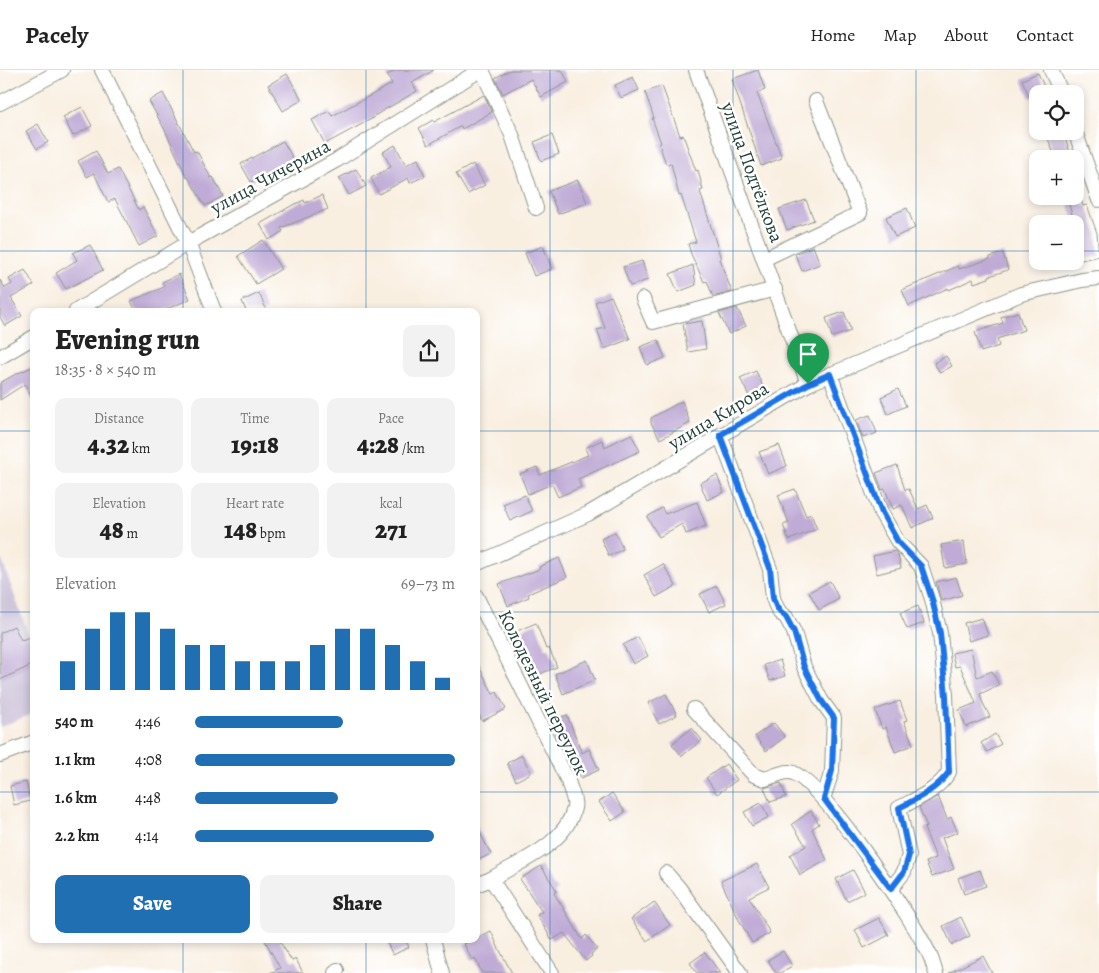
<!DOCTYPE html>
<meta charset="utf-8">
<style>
body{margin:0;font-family:Alegreya,serif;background:#f2f2f2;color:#222;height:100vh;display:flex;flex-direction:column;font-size:19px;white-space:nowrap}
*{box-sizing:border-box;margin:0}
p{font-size:16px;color:#767676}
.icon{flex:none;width:28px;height:28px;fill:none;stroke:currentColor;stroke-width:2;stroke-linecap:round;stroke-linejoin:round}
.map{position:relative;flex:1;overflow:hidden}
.drawer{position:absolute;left:30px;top:238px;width:450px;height:635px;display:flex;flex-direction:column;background:#fff;border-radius:10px;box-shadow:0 2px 8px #0003}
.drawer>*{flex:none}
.controls{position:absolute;left:1029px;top:15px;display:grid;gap:10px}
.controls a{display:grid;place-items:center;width:55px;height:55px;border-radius:10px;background:#fff;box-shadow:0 2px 8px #0003;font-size:25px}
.pin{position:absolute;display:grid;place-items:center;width:42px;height:42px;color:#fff;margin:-51px -21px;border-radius:50% 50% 50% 0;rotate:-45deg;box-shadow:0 0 5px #0007}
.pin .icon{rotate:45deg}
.round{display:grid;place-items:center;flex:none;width:52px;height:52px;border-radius:10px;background:#f2f2f2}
.overview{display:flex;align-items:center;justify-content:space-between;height:85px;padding:0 25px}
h1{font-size:28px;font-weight:800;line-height:38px}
.stats{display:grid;grid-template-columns:repeat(3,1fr);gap:8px;height:85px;padding:5px 25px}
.stats div{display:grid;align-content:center;border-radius:10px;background:#f2f2f2;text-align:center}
.stats b{font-size:25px;font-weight:800}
.stats small{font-size:14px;font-weight:400}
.stats p{font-size:14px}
.chart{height:140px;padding:10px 25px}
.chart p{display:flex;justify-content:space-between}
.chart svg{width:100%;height:90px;margin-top:5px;stroke:#1f6fb2;stroke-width:6}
.button{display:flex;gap:10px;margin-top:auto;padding:10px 25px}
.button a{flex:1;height:58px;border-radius:10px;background:#1f6fb2;color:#fff;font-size:20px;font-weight:800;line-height:58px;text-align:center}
.button a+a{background:#f2f2f2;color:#222}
ul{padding:0 25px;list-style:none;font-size:16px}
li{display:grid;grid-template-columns:80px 60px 1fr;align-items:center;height:38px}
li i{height:12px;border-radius:6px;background:#1f6fb2}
header{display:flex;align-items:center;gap:30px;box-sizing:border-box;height:70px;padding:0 25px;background:#fff;border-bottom:1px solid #e0e0e0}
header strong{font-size:24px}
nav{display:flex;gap:28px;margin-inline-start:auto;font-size:18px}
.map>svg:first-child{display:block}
.industrial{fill:#c9bfd7}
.building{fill:#c0abd6}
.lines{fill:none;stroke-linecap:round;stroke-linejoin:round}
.street-casing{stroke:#8c968a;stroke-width:16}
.street{stroke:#fff;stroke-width:14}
.route-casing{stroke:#fff;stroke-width:10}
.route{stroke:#1a73e8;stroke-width:6}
.grid{fill:none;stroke:#1f6fb2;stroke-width:1;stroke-opacity:0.55}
.labels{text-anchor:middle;stroke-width:5;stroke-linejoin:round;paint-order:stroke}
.street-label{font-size:19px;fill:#1f3d34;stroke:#fff}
</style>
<header>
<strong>Pacely</strong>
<nav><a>Home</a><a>Map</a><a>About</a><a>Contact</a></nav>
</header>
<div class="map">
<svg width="1099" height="903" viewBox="0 0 1099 903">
<rect width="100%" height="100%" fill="#fff"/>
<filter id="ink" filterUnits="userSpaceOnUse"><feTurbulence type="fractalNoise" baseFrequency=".02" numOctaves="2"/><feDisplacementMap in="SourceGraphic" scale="10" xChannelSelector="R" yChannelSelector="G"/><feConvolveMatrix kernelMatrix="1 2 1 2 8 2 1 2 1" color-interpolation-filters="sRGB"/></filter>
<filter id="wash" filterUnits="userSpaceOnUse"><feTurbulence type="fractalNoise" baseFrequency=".0096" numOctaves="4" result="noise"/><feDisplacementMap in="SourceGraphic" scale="20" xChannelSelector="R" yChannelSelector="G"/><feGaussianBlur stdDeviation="1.12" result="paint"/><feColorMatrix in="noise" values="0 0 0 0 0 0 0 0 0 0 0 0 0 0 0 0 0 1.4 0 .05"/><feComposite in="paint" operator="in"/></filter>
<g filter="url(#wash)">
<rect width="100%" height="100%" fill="#f9efe1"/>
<path class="industrial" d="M0,485L34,580V643L0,657Z"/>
<g id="blocks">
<g class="building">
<path d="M397,0H434L412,13L417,21L374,46L375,47L325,74L312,50L329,41L332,46L392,14L387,5Z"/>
<path d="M510,0H562L568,12L541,27L531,9L503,24L495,8Z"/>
<path d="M758,0L765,20L757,23L782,88L761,96L732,9Z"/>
<path d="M1038,3L1046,21L1030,28L1022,10Z"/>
<path d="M287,4L302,30L283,41L268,15Z"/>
<path d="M633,7L639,20L621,28L615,15Z"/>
<path d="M662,16L680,66L683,65L696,101L698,100L703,120L700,121L721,189H719L732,222L713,227L707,211L704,212L691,184L688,174L696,172L681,125L679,126L671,93L666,94L659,74L661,73L652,48H654L645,22Z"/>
<path d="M163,23L194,82L197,81L211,108L213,107L223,126L205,136L188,107L187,108L166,62L149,31Z"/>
<path d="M484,25L492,42L462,59L461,56L428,75L419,58L433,50L434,52Z"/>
<path d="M82,37L92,56L73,66L63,47Z"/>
<path d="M38,54L48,72L37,79L26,61Z"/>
<path d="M1045,61H1063L1072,89H1056Z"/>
<path d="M552,65L559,84L541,91L534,72Z"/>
<path d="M283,71L294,90L251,112L241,94Z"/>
<path d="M395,75L406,95L418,89L425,106L410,113L408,108L379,124L371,108L391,97L383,82Z"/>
<path d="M96,81L108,104L118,99L139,140L143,137L158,166L139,176L115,129L108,132L94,103L87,107L78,91Z"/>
<path d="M473,94L485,115L468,124L456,104Z"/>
<path d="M356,99L366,116L349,125L339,108Z"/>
<path d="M578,110L587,133L558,144L549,121Z"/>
<path d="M322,125L328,139L281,158L283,161L269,170L260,154L291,136L304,130L305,133Z"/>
<path d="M1066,126H1080L1083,136L1087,135L1097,163L1099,186L1081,190L1076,172L1081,171Z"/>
<path d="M806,130L814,150L787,160L779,139Z"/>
<path d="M907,138L915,158L895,167L886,147Z"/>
<path d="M263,170L281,199L256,214L238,186Z"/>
<path d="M90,175L103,200L66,219L56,203L77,190L73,183Z"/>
<path d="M543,176L552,199L534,206L525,183Z"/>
<path d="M813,176L820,194L802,201L795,184Z"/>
<path d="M1003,183L1008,200L989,206V208L974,213L973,209L949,220L948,218L909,236L902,220L958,196L959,199L990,189V187Z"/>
<path d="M642,191L648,210L630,216L623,197Z"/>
<path d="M693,195L696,215L678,222L670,204Z"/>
<path d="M25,200L34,215L11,228L22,246L5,256L0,247V210L5,218L12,214L9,209Z"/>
<path d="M179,204L190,229L162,241H136L131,231L164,217L162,212Z"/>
<path d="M259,223L267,241H246L242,231Z"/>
<path d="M611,226L630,269L604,279L597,260L605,258L595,232Z"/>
<path d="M737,238L746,256L729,264L719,243Z"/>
<path d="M844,242L851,261L832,267L826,248Z"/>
<path d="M1018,242L1024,260L997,269L999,276L981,282L975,262L1003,253L1001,247Z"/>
<path d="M702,251L706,279L688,282L683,254Z"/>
<path d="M658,270L665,288L647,295L640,277Z"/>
<path d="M946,286L952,296L940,303L934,293Z"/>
<path d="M34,296V333L25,314L0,330V313L14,305Z"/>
<path d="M756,301L764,319L749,326L740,308Z"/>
<path d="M898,319L906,336L888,344L881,327Z"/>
<path d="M682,331L690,353L660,369L651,353V348Z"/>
<path d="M870,345L877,363L863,368L856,350Z"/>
<path d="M631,364L640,381L578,409L581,417L558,427L552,414L528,424L520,404L537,397L540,405L588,385L585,378L602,370L605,377Z"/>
<path d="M779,375L787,396L768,404L759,382Z"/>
<path d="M897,395L905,420L909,419L918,439L927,435L933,448L912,458L902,435L893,439L885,419L882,420L876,403Z"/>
<path d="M717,405L724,422L707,430L700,413Z"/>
<path d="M795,419L806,446L811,444L817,459L789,470L783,455L789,453L778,425Z"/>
<path d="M525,425L532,441L510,451L503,434Z"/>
<path d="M697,432L706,456L686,464L682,454L659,467L647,447L662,438L665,444Z"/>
<path d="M615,462L623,479L609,486L601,469Z"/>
<path d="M964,471L967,494L945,498L941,475Z"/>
<path d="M895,481L898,485L901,498L877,504L873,486Z"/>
<path d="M559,488L567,507L528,524L529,527L508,536L499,514L540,499L539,497Z"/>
<path d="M663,494L676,516L656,527L644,505Z"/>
<path d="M956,507L962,525L941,531L936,512Z"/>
<path d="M830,511L839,529L819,540L809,522Z"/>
<path d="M717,516L726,534L709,542L700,524Z"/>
<path d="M918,536L924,553L907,559L900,543Z"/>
<path d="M982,548L988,565L969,571L964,553Z"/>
<path d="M536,553L546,579L549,578L557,597L532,607L524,588L527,587L517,561Z"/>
<path d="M14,556L21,570L34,566V594L0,610V563Z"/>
<path d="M638,567L648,586L633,594L623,575Z"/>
<path d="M971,579L977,607L992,601L999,615L980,624L982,631L990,647L966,657L959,640L976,633L960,596L955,597L952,583Z"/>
<path d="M476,590L493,624L497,622L506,639L482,651L476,639Z"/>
<path d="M587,590L595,610L563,624L555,604Z"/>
<path d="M780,590L785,606L770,611L764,595Z"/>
<path d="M666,624L677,645L659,654L648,633Z"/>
<path d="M900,631L907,650L904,651L913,675L895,682L886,657L882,659L875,640Z"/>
<path d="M567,645L582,683L589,679L599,700L581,708L562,672L559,673L550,652Z"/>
<path d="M774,653L785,667L766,681L755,666Z"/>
<path d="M692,658L702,670L682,686L672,674Z"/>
<path d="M995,664L1001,674L987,682L981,673Z"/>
<path d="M522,685L531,703L516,711L507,693Z"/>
<path d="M726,694L737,710L717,724L706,708Z"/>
<path d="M26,712L30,731L14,735L10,716Z"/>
<path d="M781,713L786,727L770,732L764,718Z"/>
<path d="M612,723L625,742L612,751L599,732Z"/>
<path d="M938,726L947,749L951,747L958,762L942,768L954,799L932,807L926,792L936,788L924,758L927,757L919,737Z"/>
<path d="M761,733L769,747L752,756L744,742Z"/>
<path d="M811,741L819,754L812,759L827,790L800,805L790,785L806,776L792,754Z"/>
<path d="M476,755L491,784L476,791Z"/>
<path d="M757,794L769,817L749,827L770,863L752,873L739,850L721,811Z"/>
<path d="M541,796L557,821L554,823L582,869L586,865L597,879L591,884L592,886L586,891L564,863L552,870L537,845L542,842L520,809Z"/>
<path d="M853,800L865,822L847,831L836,809Z"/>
<path d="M980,800L986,816L964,824L958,808Z"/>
<path d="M654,832L670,855L647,871L631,849Z"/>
<path d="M961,847L970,866L952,875L943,856Z"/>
<path d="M879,848L889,865L864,878L855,860Z"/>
<path d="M491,861L498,877L512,903H482L475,888L472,890L464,874Z"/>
<path d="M264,869H278L292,891L296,889L303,903H270L280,898Z"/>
<path d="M385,869H405L409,877L393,885Z"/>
<path d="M783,881L792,896L780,903H776L768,890Z"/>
<path d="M705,882L720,903H697L690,893Z"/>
<path d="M983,886L992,903H949Z"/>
</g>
</g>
</g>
<g filter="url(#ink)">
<use href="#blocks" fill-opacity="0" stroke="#8c968a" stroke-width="1"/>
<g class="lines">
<g class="street-casing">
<g id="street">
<path d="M102,0L188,173L214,241"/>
<path d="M482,0L512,65L536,138"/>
<path d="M696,0L808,314"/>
<path d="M1051,0L1062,24"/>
<path d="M0,33L62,0"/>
<path d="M1075,61L1099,130"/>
<path d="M764,189L860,143L816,31"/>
<path d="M643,229L653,252L775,219"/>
<path d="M76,241L188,173L337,90L480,0"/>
<path d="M0,287L34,267"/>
<path d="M830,304L881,443L898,472L921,496L932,529L940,563L946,625L949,702C937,721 918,728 899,738L909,785L904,802L891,819"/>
<path d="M720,365L770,499L773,528L776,536L780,543L786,547L794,562L804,597L821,630L834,648L832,701L823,729"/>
<path d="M476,494L588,444L808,314L1021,224L1082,210L1099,208"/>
<path d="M476,526L568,711C570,719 576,731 574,738C566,774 521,791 491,809"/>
<path d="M694,639L754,705L765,709C772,707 783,701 790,702C819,706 919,858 931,888C933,893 934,898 936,903"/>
<path d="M0,685L34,672"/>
<path d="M666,803L679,818L740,903"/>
<path d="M476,815L491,809L552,903"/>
<path d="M433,869L442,903"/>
<path d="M335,903L337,900"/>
</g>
</g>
<use href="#street" class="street"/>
</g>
</g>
<g class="lines" filter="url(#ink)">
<g class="route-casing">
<path id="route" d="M830,304L882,443L898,472L921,496L932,529L940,563L946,626L949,702C936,720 918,728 899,738L909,785L904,802L891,819L824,729L832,701L834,648L821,630L804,597L794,562L786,547L780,542L776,536L773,528L770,498L720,365L808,314Z"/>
</g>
<use href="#route" class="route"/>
</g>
<path class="grid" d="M183,0V241M366,0V241M550,0V903M733,0V903M916,0V903M0,181H1038M1075,181H1099M0,361H34M476,361H1099M0,542H34M476,542H1099M0,722H34M476,722H1099M183,869V903M366,869V903"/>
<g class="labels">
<g class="street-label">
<text transform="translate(753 102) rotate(70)" y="7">улица Подтёлкова</text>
<text transform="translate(270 106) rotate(-29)" y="7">улица Чичерина</text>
<text transform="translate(718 345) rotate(-31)" y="7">улица Кирова</text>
<text transform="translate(544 622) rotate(64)" y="7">Колодезный переулок</text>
</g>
</g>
</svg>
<div class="controls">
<a><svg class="icon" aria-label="locate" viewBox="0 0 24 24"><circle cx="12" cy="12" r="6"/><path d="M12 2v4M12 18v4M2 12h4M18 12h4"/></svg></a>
<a>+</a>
<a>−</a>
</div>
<div class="pin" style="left:808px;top:314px;background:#1e9e55"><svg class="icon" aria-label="arrive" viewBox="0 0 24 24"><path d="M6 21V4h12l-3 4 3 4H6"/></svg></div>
<section class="drawer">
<div class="overview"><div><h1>Evening run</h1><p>18:35 · 8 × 540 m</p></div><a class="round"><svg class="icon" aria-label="share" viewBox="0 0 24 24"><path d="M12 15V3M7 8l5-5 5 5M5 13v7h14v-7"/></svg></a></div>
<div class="stats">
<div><p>Distance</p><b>4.32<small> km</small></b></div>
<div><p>Time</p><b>19:18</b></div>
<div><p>Pace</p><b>4:28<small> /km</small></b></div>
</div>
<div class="stats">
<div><p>Elevation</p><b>48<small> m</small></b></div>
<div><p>Heart rate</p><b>148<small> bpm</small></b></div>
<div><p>kcal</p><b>271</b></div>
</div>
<div class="chart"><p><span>Elevation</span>69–73 m</p>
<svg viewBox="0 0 160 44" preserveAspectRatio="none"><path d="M5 44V30M15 44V14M25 44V6M35 44V6M45 44V14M55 44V22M65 44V22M75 44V30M85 44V30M95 44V30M105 44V22M115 44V14M125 44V14M135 44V22M145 44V30M155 44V38"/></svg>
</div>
<ul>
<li><b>540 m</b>4:46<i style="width:57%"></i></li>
<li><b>1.1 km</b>4:08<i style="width:100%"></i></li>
<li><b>1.6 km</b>4:48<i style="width:55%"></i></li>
<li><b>2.2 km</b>4:14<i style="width:92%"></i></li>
</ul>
<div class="button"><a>Save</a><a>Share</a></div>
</section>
</div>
